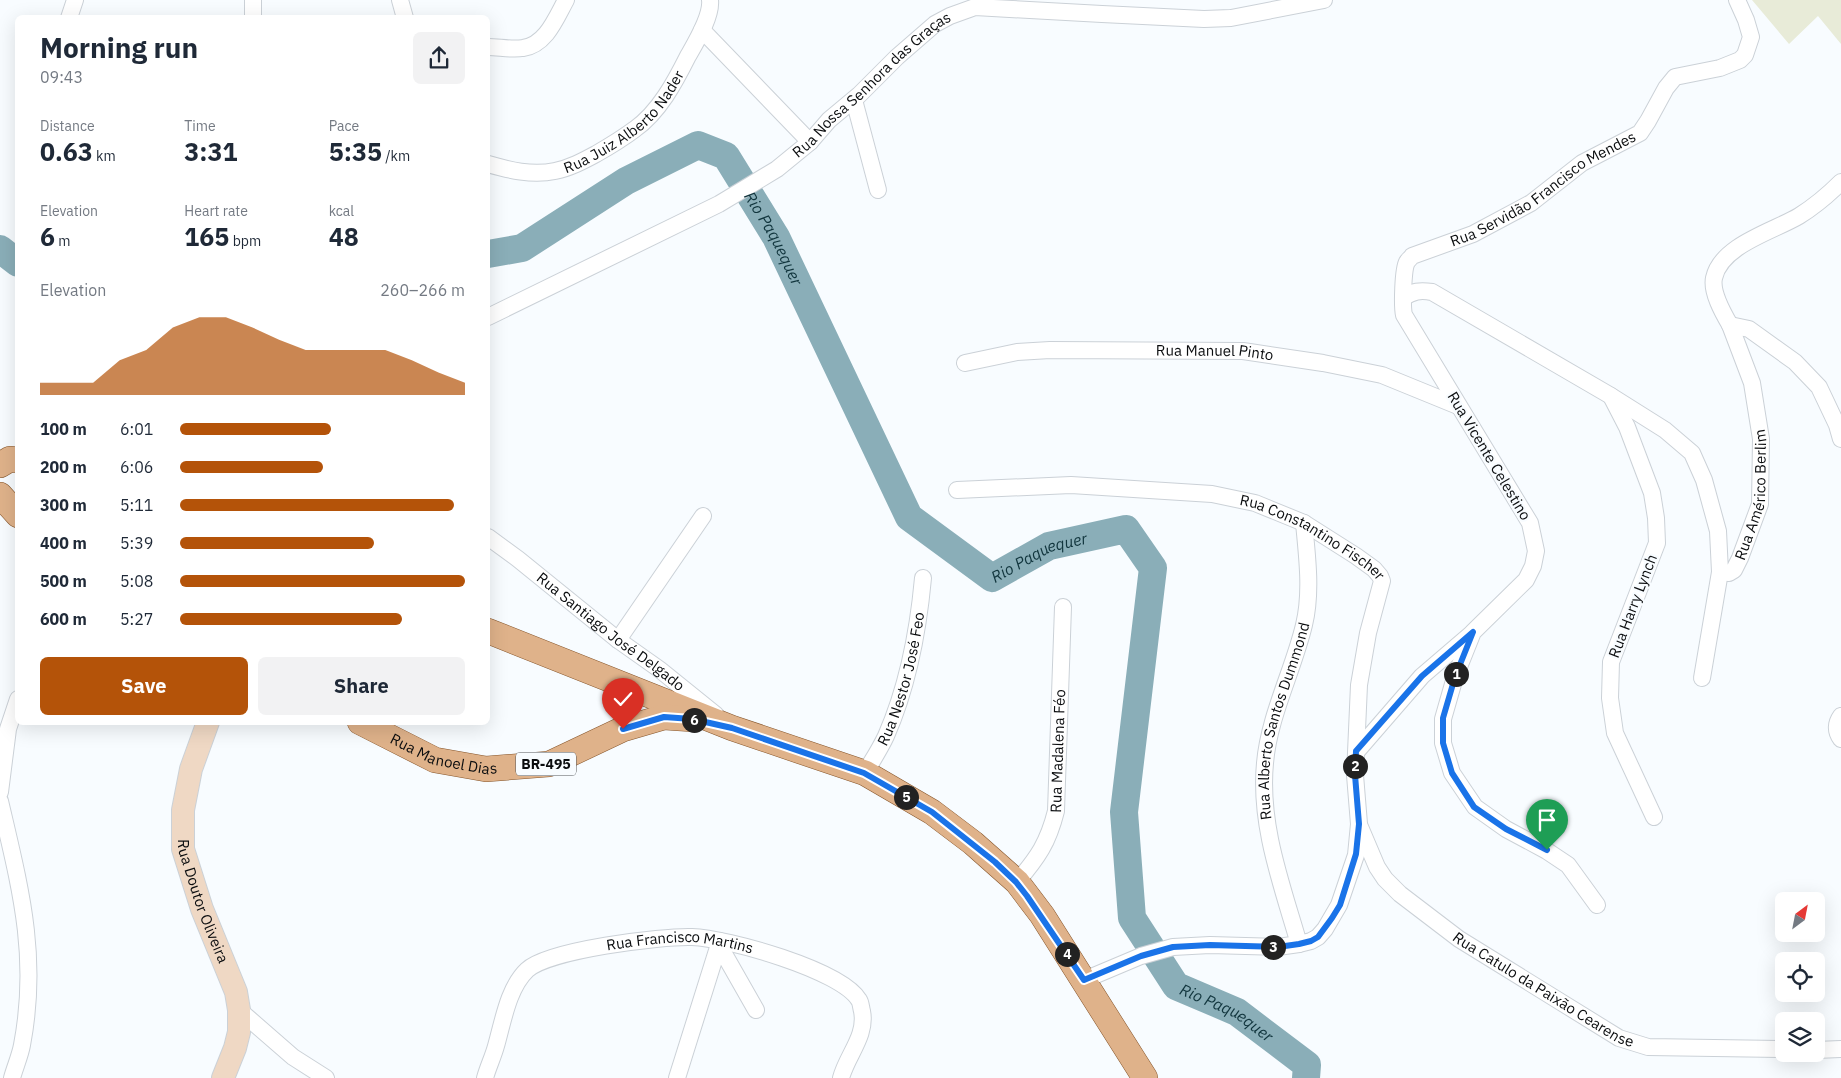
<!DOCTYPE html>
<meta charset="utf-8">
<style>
body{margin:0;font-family:"IBM Plex Sans",sans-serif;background:#f2f2f3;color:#1f2937;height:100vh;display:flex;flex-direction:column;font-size:19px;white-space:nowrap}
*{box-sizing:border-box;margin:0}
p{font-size:16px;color:#747a83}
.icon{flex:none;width:28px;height:28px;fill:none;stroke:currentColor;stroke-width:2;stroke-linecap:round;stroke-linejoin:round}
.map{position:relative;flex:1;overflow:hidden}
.sheet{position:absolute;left:15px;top:15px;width:475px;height:710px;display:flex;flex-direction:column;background:#fff;border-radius:8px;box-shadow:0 5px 20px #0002}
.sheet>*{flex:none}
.needle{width:32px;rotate:32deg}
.fabs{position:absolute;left:1775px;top:892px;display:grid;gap:10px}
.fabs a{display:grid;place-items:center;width:50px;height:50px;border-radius:8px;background:#fff;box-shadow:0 5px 20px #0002;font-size:25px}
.pin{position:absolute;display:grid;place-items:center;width:42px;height:42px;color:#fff;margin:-51px -21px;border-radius:50% 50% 50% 0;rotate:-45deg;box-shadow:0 0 5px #0007}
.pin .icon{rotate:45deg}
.km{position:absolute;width:25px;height:25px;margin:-12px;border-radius:50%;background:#222;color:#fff;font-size:14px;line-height:25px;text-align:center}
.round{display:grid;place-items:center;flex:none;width:52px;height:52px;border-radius:8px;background:#f2f2f3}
.headline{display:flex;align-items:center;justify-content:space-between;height:85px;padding:0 25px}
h1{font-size:28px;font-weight:800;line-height:38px}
.stats{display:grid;grid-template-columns:repeat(3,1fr);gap:8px;height:85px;padding:5px 25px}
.stats div{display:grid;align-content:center}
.stats b{font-size:25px;font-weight:800}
.stats small{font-size:14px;font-weight:400}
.stats p{font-size:14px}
.chart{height:140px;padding:10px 25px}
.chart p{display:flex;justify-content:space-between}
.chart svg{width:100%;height:90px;margin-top:5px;fill:#b45309;opacity:.7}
.primary-button{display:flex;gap:10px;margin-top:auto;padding:10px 25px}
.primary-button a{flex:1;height:58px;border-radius:8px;background:#b45309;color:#fff;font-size:20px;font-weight:800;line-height:58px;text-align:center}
.primary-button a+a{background:#f2f2f3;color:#1f2937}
ul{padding:0 25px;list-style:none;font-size:16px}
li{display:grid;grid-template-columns:80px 60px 1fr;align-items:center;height:38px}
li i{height:12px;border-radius:6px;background:#b45309}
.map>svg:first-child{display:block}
.green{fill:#e8ebd8}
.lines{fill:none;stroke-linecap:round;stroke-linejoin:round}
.river{stroke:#8aaeb8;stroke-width:28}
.street-casing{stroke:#cbd1d7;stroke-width:18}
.secondary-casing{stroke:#cbd1d7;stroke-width:24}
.primary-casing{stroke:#86562c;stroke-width:26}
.street{stroke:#fff;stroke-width:16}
.secondary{stroke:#efd8c4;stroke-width:22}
.primary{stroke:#dfb28a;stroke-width:25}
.route-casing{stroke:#fff;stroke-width:10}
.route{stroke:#1a73e8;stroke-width:6}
.labels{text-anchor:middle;stroke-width:4.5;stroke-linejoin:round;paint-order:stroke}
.shield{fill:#f8fcff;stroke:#525557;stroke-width:1}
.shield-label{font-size:14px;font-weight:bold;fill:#0b0d0f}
.street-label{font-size:15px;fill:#0b0d0f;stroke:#f8fcff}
.water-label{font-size:16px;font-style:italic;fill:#11353d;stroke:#f8fcff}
</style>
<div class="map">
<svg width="1841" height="1078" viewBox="0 0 1841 1078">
<rect width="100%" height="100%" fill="#f8fcff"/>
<path class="green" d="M1752,0H1841V44L1818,16L1789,44Z"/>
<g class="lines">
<g class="river">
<path d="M0,249L18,263"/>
<path id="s1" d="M488,254L522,248L626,181L698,145L726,156L776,237L909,517L992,578L1049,546L1126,529L1153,568L1124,812L1132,918L1176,986L1237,1012L1307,1065L1306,1078"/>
</g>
<g class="street-casing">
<g id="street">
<path d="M253,0V18"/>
<path d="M400,0L405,18"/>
<path d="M69,18L75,0"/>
<path d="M702,30L810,142"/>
<path d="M488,47C499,47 512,50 523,48C546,45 556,18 566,0"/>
<path d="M854,100L878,190"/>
<path id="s2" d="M488,164C509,170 532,176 555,171C570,168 583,161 596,154C610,146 623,138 635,129C659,112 675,82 688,56C696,42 712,16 710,0"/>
<path id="s3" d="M1403,298C1413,291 1420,290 1432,292L1611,396L1665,430L1692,453L1704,480L1718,531L1720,572L1729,573L1734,570L1740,558L1760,504L1761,439L1752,383L1730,325L1749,329L1795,362L1819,387L1837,425L1841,439"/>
<path id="s4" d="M488,317L719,204L777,169L810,142L829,120L859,95L897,57L935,24L950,16L975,7L1102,14L1204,19L1231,18L1324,0"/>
<path d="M1730,325C1723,313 1711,292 1714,278C1721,245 1774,231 1799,216C1815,206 1828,195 1841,182"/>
<path id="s5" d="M965,363L1017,352L1050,350L1243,351L1323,363L1382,375L1458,406"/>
<path d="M1611,396L1627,427L1652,493L1656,518L1657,543L1611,662L1610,698L1615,733L1654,817"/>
<path id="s6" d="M957,490L1071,485L1212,494L1255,503L1304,523L1356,556L1374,569L1380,576L1382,581L1368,633L1359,685L1355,775L1359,824L1356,855L1339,905L1325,929L1318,937L1311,941L1299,944L1278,947L1210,945L1173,947L1141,956L1084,980"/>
<path id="s7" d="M488,537L518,559L618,640L659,669L716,715"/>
<path d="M618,640L703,516"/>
<path d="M1702,678L1720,572"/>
<path d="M1841,716C1836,723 1835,731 1841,739"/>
<path d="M1357,751L1422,676L1471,634"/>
<path id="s8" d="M865,773C872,761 880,749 886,736C908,686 918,633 923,578"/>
<path d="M0,792L8,729L18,699"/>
<path d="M0,801C20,887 39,956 22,1045C20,1056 15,1067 12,1078"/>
<path id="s9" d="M1360,827L1377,867L1385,879L1400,894L1459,939L1619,1038L1648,1047L1784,1049"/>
<path id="s10" d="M1017,882C1038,857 1048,843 1056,811L1063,607"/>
<path id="s11" d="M1597,905L1568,865L1547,851L1506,829L1475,807L1452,773L1443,743V719L1455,677L1473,632L1526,580L1533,566L1536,551L1530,523L1404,315C1402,306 1403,269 1407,262C1408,260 1411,258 1412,256L1473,234L1531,203L1582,163L1640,133L1648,121L1666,88L1675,77L1720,68L1740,60L1745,55L1751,37L1746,20L1737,0"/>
<path id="s12" d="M1299,944C1282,885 1259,825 1265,763C1269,716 1293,671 1304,625C1312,592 1307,556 1304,523"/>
<path d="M719,945L756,1010"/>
<path d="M239,1010L293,1057L326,1078"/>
<path d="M1816,1050L1841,1049"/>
<path id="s13" d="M485,1078C488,1067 493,1057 496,1046C503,1022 508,988 527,970C548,950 661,936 692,937C727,938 841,970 859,1000C861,1003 861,1008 862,1011C867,1036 847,1055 841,1078"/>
<path d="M677,1078L720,941"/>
</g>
</g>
<g class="secondary-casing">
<g id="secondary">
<path id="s14" d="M208,722L191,769L183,810V849L202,909L236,992L239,1010V1032L235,1048L223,1078"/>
</g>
</g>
<g class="primary-casing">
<g id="primary">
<path d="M0,465L10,459L18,460"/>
<path d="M0,495L18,515"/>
<path d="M488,631L732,728L865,773L932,812L973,843L1017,882L1042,915L1145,1078"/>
<path id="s15" d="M360,722L435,760L486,769L549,764L623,729L664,717L693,719"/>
</g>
</g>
<use href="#street" class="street"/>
<use href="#secondary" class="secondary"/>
<use href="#primary" class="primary"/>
</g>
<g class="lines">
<g class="route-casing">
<path id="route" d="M623,729L664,717L692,719L732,728L864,773L932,812L995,862L1016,882L1027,896L1084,980L1141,956L1173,947L1210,945L1278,947L1299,944L1311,941L1318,937L1332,918L1340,905L1356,854L1359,824L1355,775L1356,751L1422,676L1473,632L1455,677L1443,718V743L1452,773L1474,807L1506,829L1547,850"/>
</g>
<use href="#route" class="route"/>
</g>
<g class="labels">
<rect class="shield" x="516" y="752.5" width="60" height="23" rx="4"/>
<g class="shield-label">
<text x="546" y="769">BR-495</text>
</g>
<g class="street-label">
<text dy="5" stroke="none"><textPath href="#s4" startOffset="452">Rua Nossa Senhora das Graças</textPath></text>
<text dy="5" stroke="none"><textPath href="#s2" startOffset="155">Rua Juiz Alberto Nader</textPath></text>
<text dy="5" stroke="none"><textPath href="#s11" startOffset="934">Rua Servidão Francisco Mendes</textPath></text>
<text dy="5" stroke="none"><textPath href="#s5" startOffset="251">Rua Manuel Pinto</textPath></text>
<text transform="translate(1489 456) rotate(59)" y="5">Rua Vicente Celestino</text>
<text dy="5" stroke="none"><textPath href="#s3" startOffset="554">Rua Américo Berlim</textPath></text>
<text dy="5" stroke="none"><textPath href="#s6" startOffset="366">Rua Constantino Fischer</textPath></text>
<text transform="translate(1633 606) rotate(-69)" y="5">Rua Harry Lynch</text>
<text dy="5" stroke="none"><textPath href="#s7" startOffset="155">Rua Santiago José Delgado</textPath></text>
<text dy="5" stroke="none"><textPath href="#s8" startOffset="102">Rua Nestor José Feo</textPath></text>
<text dy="5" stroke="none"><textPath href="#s12" startOffset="230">Rua Alberto Santos Dummond</textPath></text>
<text dy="5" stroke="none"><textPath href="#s10" startOffset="142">Rua Madalena Féo</textPath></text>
<text dy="5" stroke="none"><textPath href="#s15" startOffset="91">Rua Manoel Dias</textPath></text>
<text dy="5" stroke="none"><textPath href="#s14" startOffset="186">Rua Doutor Oliveira</textPath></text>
<text dy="5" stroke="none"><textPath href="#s13" startOffset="275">Rua Francisco Martins</textPath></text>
<text dy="5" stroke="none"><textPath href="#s9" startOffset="252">Rua Catulo da Paixão Cearense</textPath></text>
</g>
<g class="water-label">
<text dy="6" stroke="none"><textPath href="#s1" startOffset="364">Rio Paquequer</textPath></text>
<text dy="6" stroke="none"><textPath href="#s1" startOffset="829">Rio Paquequer</textPath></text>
<text dy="6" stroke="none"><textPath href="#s1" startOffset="1459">Rio Paquequer</textPath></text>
</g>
</g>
</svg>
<div class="fabs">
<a><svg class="needle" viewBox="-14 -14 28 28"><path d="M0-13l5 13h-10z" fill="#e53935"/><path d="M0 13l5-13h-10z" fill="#747a83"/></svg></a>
<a><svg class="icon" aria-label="locate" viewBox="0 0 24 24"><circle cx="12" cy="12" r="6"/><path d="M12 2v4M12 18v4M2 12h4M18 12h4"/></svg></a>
<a><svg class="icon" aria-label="layers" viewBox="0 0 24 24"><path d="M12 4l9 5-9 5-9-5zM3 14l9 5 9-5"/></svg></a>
</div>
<div class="pin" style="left:1547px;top:850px;background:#1e9e55"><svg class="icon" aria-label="arrive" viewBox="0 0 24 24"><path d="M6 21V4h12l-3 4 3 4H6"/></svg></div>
<div class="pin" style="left:623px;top:729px;background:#d93025"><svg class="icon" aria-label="check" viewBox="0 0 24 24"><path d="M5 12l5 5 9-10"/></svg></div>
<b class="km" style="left:1456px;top:674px">1</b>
<b class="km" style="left:1355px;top:766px">2</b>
<b class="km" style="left:1273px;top:947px">3</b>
<b class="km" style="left:1067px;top:954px">4</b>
<b class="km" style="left:906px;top:797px">5</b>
<b class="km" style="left:694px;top:720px">6</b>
<section class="sheet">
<div class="headline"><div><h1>Morning run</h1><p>09:43</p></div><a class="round"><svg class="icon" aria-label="share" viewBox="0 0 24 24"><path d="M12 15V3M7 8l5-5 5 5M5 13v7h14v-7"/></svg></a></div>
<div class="stats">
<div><p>Distance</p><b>0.63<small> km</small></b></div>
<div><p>Time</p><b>3:31</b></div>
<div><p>Pace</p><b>5:35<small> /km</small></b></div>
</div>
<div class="stats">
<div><p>Elevation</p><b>6<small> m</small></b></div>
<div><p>Heart rate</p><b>165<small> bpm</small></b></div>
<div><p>kcal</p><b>48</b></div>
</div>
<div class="chart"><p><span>Elevation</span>260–266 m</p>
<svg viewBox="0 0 160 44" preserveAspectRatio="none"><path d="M0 44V38L10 38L20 38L30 27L40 22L50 11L60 6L70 6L80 11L90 17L100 22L110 22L120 22L130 22L140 27L150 33L160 38V44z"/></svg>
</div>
<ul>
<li><b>100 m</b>6:01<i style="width:53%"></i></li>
<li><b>200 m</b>6:06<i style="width:50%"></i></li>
<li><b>300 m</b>5:11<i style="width:96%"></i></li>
<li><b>400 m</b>5:39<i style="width:68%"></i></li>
<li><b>500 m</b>5:08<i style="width:100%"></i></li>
<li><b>600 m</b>5:27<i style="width:78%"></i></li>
</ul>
<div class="primary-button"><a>Save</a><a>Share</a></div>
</section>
</div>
